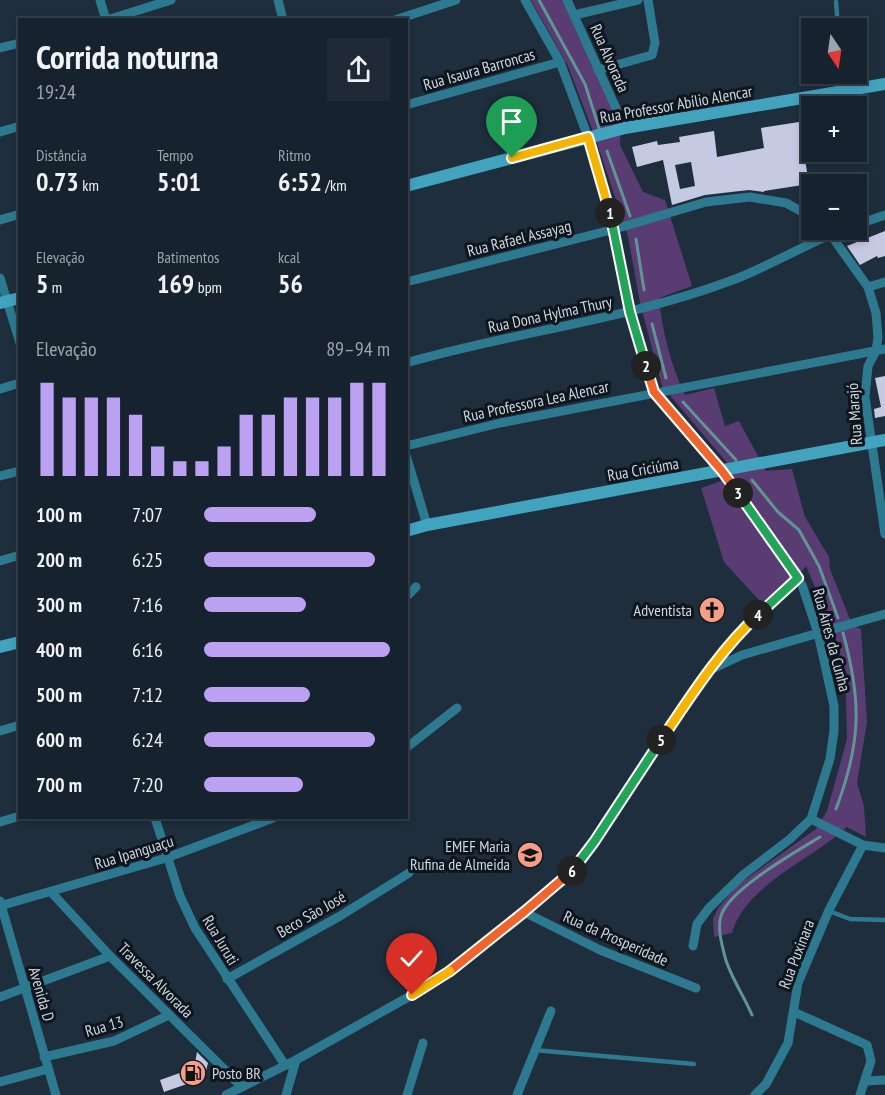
<!DOCTYPE html>
<html lang="pt">
<meta charset="utf-8">
<style>
body{margin:0;font-family:"PT Sans Narrow",sans-serif;background:#1f2a36;color:#f1f3f6;height:100vh;display:flex;flex-direction:column;font-size:22px;white-space:nowrap}
*{box-sizing:border-box;margin:0}
p{font-size:20px;color:#9ea4aa}
.icon{flex:none;width:33px;height:33px;fill:none;stroke:currentColor;stroke-width:2;stroke-linecap:round;stroke-linejoin:round}
.map{position:relative;flex:1;overflow:hidden}
.side{position:absolute;left:18px;top:18px;width:390px;height:801px;display:flex;flex-direction:column;background:#16222e;border-radius:0px;box-shadow:0 3px 9px #0003,0 0 0 2px #353f4a}
.side>*{flex:none}
.needle{width:39px;rotate:167deg}
.tools{position:absolute;left:801px;top:18px;display:grid;gap:12px}
.tools a{display:grid;place-items:center;width:66px;height:66px;border-radius:0px;background:#16222e;box-shadow:0 3px 9px #0003,0 0 0 2px #353f4a;font-size:30px}
.pin{position:absolute;display:grid;place-items:center;width:51px;height:51px;color:#fff;margin:-62px -26px;border-radius:50% 50% 50% 0;rotate:-45deg;box-shadow:0 0 6px #0007}
.pin .icon{rotate:45deg}
.km{position:absolute;width:30px;height:30px;margin:-15px;border-radius:50%;background:#222;color:#fff;font-size:16px;line-height:30px;text-align:center}
.round{display:grid;place-items:center;flex:none;width:63px;height:63px;border-radius:0px;background:#1f2a36}
.overview{display:flex;align-items:center;justify-content:space-between;height:102px;padding:0 18px}
h1{font-size:33px;font-weight:800;line-height:45px}
.stats{display:grid;grid-template-columns:repeat(3,1fr);gap:9px;height:102px;padding:6px 18px}
.stats div{display:grid;align-content:center}
.stats b{font-size:26px;font-weight:800}
.stats small{font-size:16px;font-weight:400}
.stats p{font-size:16px}
.chart{height:168px;padding:12px 18px}
.chart p{display:flex;justify-content:space-between}
.chart svg{width:100%;height:108px;margin-top:6px;stroke:#bca0f2;stroke-width:6}
ul{padding:0 18px;list-style:none;font-size:20px}
li{display:grid;grid-template-columns:96px 72px 1fr;align-items:center;height:45px}
li i{height:15px;border-radius:8px;background:#bca0f2}
.map>svg:first-child{display:block}
.green{fill:#593c71}
.lines{fill:none;stroke-linecap:round;stroke-linejoin:round}
.stream{stroke:#5f9595;stroke-width:3}
.building{fill:#c5c9e2;fill-rule:evenodd}
.lane{stroke:#2d7a90;stroke-width:4.5}
.street{stroke:#2d7a90;stroke-width:9}
.secondary{stroke:#42a3bf;stroke-width:12}
.split-1-casing{stroke:#fff;stroke-width:12}
.split-2-casing{stroke:#fff;stroke-width:12}
.split-3-casing{stroke:#fff;stroke-width:12}
.split-4-casing{stroke:#fff;stroke-width:12}
.split-5-casing{stroke:#fff;stroke-width:12}
.split-6-casing{stroke:#fff;stroke-width:12}
.split-7-casing{stroke:#fff;stroke-width:12}
.split-8-casing{stroke:#fff;stroke-width:12}
.split-1{stroke:#f5b400;stroke-width:8}
.split-2{stroke:#22a559;stroke-width:8}
.split-3{stroke:#f0652b;stroke-width:8}
.split-4{stroke:#22a559;stroke-width:8}
.split-5{stroke:#f5b400;stroke-width:8}
.split-6{stroke:#22a559;stroke-width:8}
.split-7{stroke:#f0652b;stroke-width:8}
.split-8{stroke:#f5b400;stroke-width:8}
.labels{text-anchor:middle;stroke-width:6;stroke-linejoin:round;paint-order:stroke}
.street-label{font-size:16px;fill:#cdd7e1;stroke:#0f151c}
.poi-label{font-size:16px;fill:#cdd7e1;stroke:#0f151c;text-anchor:end}
</style>
<div class="map">
<svg width="885" height="1095" viewBox="0 0 885 1095">
<rect width="100%" height="100%" fill="#1e2e3d"/>
<path class="green" d="M531,0H565L621,123L620,145L643,192L665,200L692,286L659,298C662,330 671,366 685,395L714,388L725,426L739,421L766,471L792,469L805,517L829,557L830,569L849,617L856,627L861,629L867,722L857,783L864,806L866,837L847,827C813,859 745,885 732,933L714,937L713,919L718,908L739,884L816,829L827,811L847,739L846,697L835,635L806,566L769,611L724,562L701,488L721,481L728,464L662,386L640,303L628,236L594,134L568,66Z"/>
<g class="lines">
<g class="stream">
<path d="M539,0L585,84L599,128"/>
<path d="M607,151L630,216"/>
<path d="M636,239L644,290"/>
<path d="M652,324L666,378"/>
<path d="M683,402L736,460"/>
<path d="M752,480L778,512L799,530L819,566L838,618"/>
<path d="M836,809C861,743 862,701 843,633"/>
<path d="M752,1015C744,996 730,976 725,957C722,945 717,928 721,916C728,890 797,851 820,837"/>
</g>
</g>
<g class="building">
<path d="M799,122L809,184L764,191V192L749,190L705,195L672,205L663,160L637,167L632,147L657,141L658,145L680,142L679,137L714,131L717,157L764,148L761,128ZM691,162L695,186L680,189L675,165Z"/>
<path d="M885,231V256L878,258L877,256L860,265L847,246Z"/>
<path d="M885,376V416L875,418L874,409L881,407L875,378Z"/>
<path d="M197,1052L208,1063L204,1078L164,1092L160,1080L194,1068Z"/>
</g>
<g class="lines">
<g class="lane">
<path d="M836,2L838,28"/>
<path d="M841,74L842,89"/>
<path d="M829,911L850,919L885,920"/>
<path d="M534,1050L694,1064"/>
</g>
<g class="street">
<path d="M100,0L106,20"/>
<path d="M278,0L283,20"/>
<path d="M525,0L560,62L588,137L615,229L630,312L653,392L722,471L802,585L818,633L834,706V731L830,759L811,819L790,839L743,875L709,908L697,924L693,946"/>
<path d="M567,0L625,128"/>
<path d="M574,15L638,0"/>
<path d="M107,20L171,0"/>
<path d="M395,20L456,0"/>
<path d="M0,48L20,43"/>
<path d="M598,70L652,55L655,43L648,0"/>
<path d="M406,105L560,62"/>
<path d="M0,132L20,126"/>
<path d="M0,220L20,214"/>
<path d="M856,225L885,215"/>
<path d="M828,231L868,287L876,313L878,337L876,351L868,366L865,397L885,534"/>
<path d="M0,278L20,343"/>
<path d="M406,282L615,229L706,202L750,197L786,203L812,217"/>
<path d="M868,287L885,282"/>
<path d="M406,363C513,332 626,320 730,281C769,267 804,244 843,230"/>
<path d="M0,389L20,383"/>
<path d="M406,446L500,423L885,349"/>
<path d="M406,455L427,525"/>
<path d="M0,476L20,471"/>
<path d="M0,561L20,555"/>
<path d="M406,597L416,587"/>
<path d="M713,667L738,633L798,578"/>
<path d="M0,731L20,725"/>
<path d="M406,748L457,708"/>
<path d="M155,818L180,896L195,928L285,1065"/>
<path d="M811,819L863,845L885,848"/>
<path d="M0,822L20,816"/>
<path d="M52,893L110,956L242,1087"/>
<path d="M0,901L56,1095"/>
<path d="M0,906L166,858L273,818"/>
<path d="M524,912L600,950L696,988"/>
<path d="M227,979L340,916L409,873"/>
<path d="M0,997L110,956"/>
<path d="M794,1012L867,1045L871,1061L860,1095"/>
<path d="M44,1057L114,1041L169,1015"/>
<path d="M865,1081L885,1080"/>
<path d="M0,1082L48,1069"/>
<path d="M226,1095L296,1060L412,995L458,965L568,876L594,842L701,680L710,670L742,655L885,614"/>
<path d="M286,1095L296,1060"/>
<path d="M407,1095L423,1043"/>
<path d="M517,1095L551,1011"/>
<path d="M755,1095L766,1084L788,1043L798,983L829,910L863,845"/>
</g>
<g class="secondary">
<path d="M406,186L625,128L885,84"/>
<path d="M0,303L20,298"/>
<path d="M406,531L427,525L885,440"/>
<path d="M0,647L20,642"/>
</g>
</g>
<g class="lines">
<g class="split-1-casing">
<path id="split-1" d="M512,158L588,137L610,213"/>
</g>
<g class="split-2-casing">
<path id="split-2" d="M610,213L630,312L646,366"/>
</g>
<g class="split-3-casing">
<path id="split-3" d="M646,366L654,392L722,471L738,493"/>
</g>
<g class="split-4-casing">
<path id="split-4" d="M738,493L798,578L758,615"/>
</g>
<g class="split-5-casing">
<path id="split-5" d="M661,740C691,696 719,651 758,615"/>
</g>
<g class="split-6-casing">
<path id="split-6" d="M572,871L594,842L661,740"/>
</g>
<g class="split-7-casing">
<path id="split-7" d="M450,971L524,912L572,871"/>
</g>
<g class="split-8-casing">
<path id="split-8" d="M412,995L450,971"/>
</g>
<use href="#split-1" class="split-1"/>
<use href="#split-2" class="split-2"/>
<use href="#split-3" class="split-3"/>
<use href="#split-4" class="split-4"/>
<use href="#split-5" class="split-5"/>
<use href="#split-6" class="split-6"/>
<use href="#split-7" class="split-7"/>
<use href="#split-8" class="split-8"/>
</g>
<defs>
<g id="church-disc" transform="scale(1.35)"><circle r="9.5" fill="#f49e86" stroke="#0f151c"/><path d="M-1.2-6h2.4v3.5h3.3v2.4h-3.3V6h-2.4V-.1h-3.3v-2.4h3.3Z" fill="#111"/></g>
<g id="school-disc" transform="scale(1.35)"><circle r="9.5" fill="#f49e86" stroke="#0f151c"/><path d="M0-5L7-2L0 1L-7-2ZM-4 1L0 2.5L4 1V4Q0 6-4 4Z" fill="#111"/></g>
<g id="fuel-disc" transform="scale(1.35)"><circle r="9.5" fill="#f49e86" stroke="#0f151c"/><path d="M-5.5-6h7V0h2V4h1.3V-2.5L3-4.5l.8-.8L6-3V5H2.5V1h-1V6h-7ZM-4.2-4.7v3.2H.2V-4.7Z" fill="#111"/></g>
</defs>
<g fill-rule="evenodd">
<use href="#church-disc" x="712" y="610"/>
<use href="#school-disc" x="530" y="855"/>
<use href="#fuel-disc" x="193" y="1073"/>
</g>
<g class="labels">
<g class="street-label">
<text transform="translate(610 58) rotate(66)" y="6">Rua Alvorada</text>
<text transform="translate(479 69) rotate(-16)" y="6">Rua Isaura Barroncas</text>
<text transform="translate(676 104) rotate(-10)" y="6">Rua Professor Abílio Alencar</text>
<text transform="translate(519 238) rotate(-14)" y="6">Rua Rafael Assayag</text>
<text transform="translate(550 314) rotate(-12)" y="6">Rua Dona Hylma Thury</text>
<text transform="translate(536 401) rotate(-12)" y="6">Rua Professora Lea Alencar</text>
<text transform="translate(854 414) rotate(-94)" y="6">Rua Marajó</text>
<text transform="translate(643 469) rotate(-10)" y="6">Rua Criciúma</text>
<text transform="translate(832 640) rotate(75)" y="6">Rua Aires da Cunha</text>
<text transform="translate(134 852) rotate(-17)" y="6">Rua Ipanguaçu</text>
<text transform="translate(311 914) rotate(-30)" y="6">Beco São José</text>
<text transform="translate(616 938) rotate(24)" y="6">Rua da Prosperidade</text>
<text transform="translate(221 940) rotate(59)" y="6">Rua Juruti</text>
<text transform="translate(796 954) rotate(-69)" y="6">Rua Puxinara</text>
<text transform="translate(156 980) rotate(45)" y="6">Travessa Alvorada</text>
<text transform="translate(42 994) rotate(74)" y="6">Avenida D</text>
<text transform="translate(104 1026) rotate(-16)" y="6">Rua 13</text>
</g>
<g class="poi-label">
<text x="692" y="616">Adventista</text>
<text x="510" y="852">EMEF Maria<tspan x="510" dy="18">Rufina de Almeida</tspan></text>
<text x="212" y="1079" text-anchor="start">Posto BR</text>
</g>
</g>
</svg>
<div class="tools">
<a><svg class="needle" viewBox="-14 -14 28 28"><path d="M0-13l5 13h-10z" fill="#e53935"/><path d="M0 13l5-13h-10z" fill="#9ea4aa"/></svg></a>
<a>+</a>
<a>−</a>
</div>
<div class="pin" style="left:512px;top:158px;background:#1e9e55"><svg class="icon" aria-label="arrive" viewBox="0 0 24 24"><path d="M6 21V4h12l-3 4 3 4H6"/></svg></div>
<div class="pin" style="left:412px;top:995px;background:#d93025"><svg class="icon" aria-label="check" viewBox="0 0 24 24"><path d="M5 12l5 5 9-10"/></svg></div>
<b class="km" style="left:610px;top:213px">1</b>
<b class="km" style="left:646px;top:366px">2</b>
<b class="km" style="left:738px;top:493px">3</b>
<b class="km" style="left:758px;top:615px">4</b>
<b class="km" style="left:661px;top:740px">5</b>
<b class="km" style="left:572px;top:871px">6</b>
<section class="side">
<div class="overview"><div><h1>Corrida noturna</h1><p>19:24</p></div><a class="round"><svg class="icon" aria-label="share" viewBox="0 0 24 24"><path d="M12 15V3M7 8l5-5 5 5M5 13v7h14v-7"/></svg></a></div>
<div class="stats">
<div><p>Distância</p><b>0.73<small> km</small></b></div>
<div><p>Tempo</p><b>5:01</b></div>
<div><p>Ritmo</p><b>6:52<small> /km</small></b></div>
</div>
<div class="stats">
<div><p>Elevação</p><b>5<small> m</small></b></div>
<div><p>Batimentos</p><b>169<small> bpm</small></b></div>
<div><p>kcal</p><b>56</b></div>
</div>
<div class="chart"><p><span>Elevação</span>89–94 m</p>
<svg viewBox="0 0 160 44" preserveAspectRatio="none"><path d="M5 44V6M15 44V12M25 44V12M35 44V12M45 44V19M55 44V32M65 44V38M75 44V38M85 44V32M95 44V19M105 44V19M115 44V12M125 44V12M135 44V12M145 44V6M155 44V6"/></svg>
</div>
<ul>
<li><b>100 m</b>7:07<i style="width:60%"></i></li>
<li><b>200 m</b>6:25<i style="width:92%"></i></li>
<li><b>300 m</b>7:16<i style="width:55%"></i></li>
<li><b>400 m</b>6:16<i style="width:100%"></i></li>
<li><b>500 m</b>7:12<i style="width:57%"></i></li>
<li><b>600 m</b>6:24<i style="width:92%"></i></li>
<li><b>700 m</b>7:20<i style="width:53%"></i></li>
</ul>
</section>
</div>
